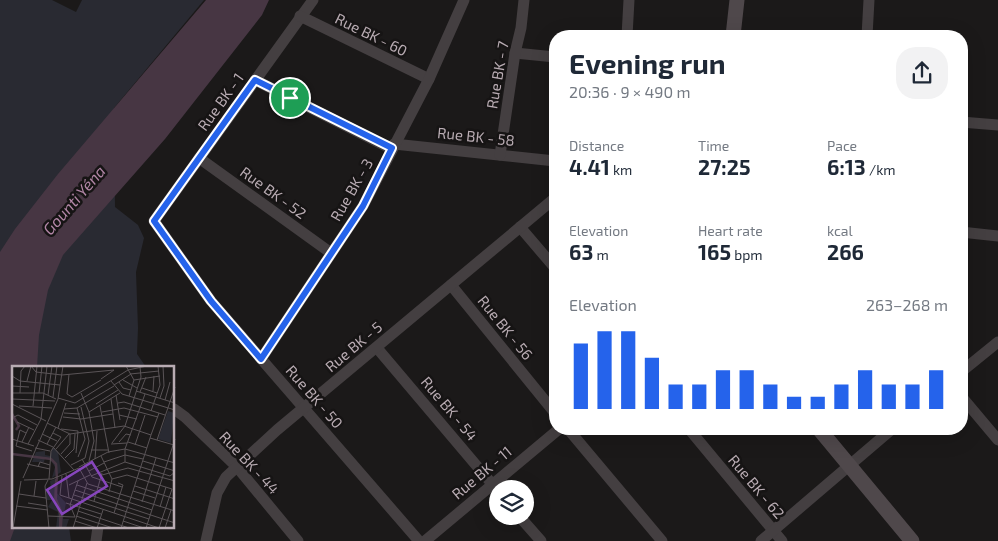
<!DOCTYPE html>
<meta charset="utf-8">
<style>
body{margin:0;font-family:"Exo 2",sans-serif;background:#f2f2f3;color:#1f2937;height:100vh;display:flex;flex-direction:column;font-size:19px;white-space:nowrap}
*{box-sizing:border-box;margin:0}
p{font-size:16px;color:#747a83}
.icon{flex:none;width:28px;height:28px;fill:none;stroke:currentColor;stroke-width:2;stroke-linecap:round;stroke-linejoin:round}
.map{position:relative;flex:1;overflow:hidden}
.side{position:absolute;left:549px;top:30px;width:419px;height:405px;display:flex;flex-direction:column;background:#fff;border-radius:20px;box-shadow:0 5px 20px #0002}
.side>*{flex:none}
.buttons{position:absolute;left:489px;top:480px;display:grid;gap:10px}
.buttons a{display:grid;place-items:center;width:45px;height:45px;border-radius:50%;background:#fff;box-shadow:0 5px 20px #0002;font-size:25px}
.pin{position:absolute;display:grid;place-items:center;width:42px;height:42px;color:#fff;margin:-21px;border:2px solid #fff;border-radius:50%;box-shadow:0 1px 5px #0007}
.round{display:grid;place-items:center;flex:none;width:52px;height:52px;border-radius:20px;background:#f2f2f3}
.overview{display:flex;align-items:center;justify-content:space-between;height:85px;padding:0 20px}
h1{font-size:28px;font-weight:700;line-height:38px}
.stats{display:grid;grid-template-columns:repeat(3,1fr);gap:8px;height:85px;padding:5px 20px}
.stats div{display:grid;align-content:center}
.stats b{font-size:21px;font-weight:700}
.stats small{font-size:14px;font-weight:400}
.stats p{font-size:14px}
.chart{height:140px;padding:10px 20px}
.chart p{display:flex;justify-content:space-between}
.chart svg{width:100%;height:90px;margin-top:5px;stroke:#2563eb;stroke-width:6}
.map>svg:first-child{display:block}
.green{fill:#292a32}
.water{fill:#473643}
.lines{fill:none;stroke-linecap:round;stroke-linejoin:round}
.street{stroke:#443f41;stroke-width:11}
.secondary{stroke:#4f484b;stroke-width:15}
.route-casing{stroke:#fff;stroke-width:10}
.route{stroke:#2563eb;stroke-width:6}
.labels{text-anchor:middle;stroke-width:5;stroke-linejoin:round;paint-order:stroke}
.street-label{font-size:15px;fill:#b9acb3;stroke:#161414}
.water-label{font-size:16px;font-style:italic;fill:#b286a6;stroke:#161414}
.inset-river{fill:none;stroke:#473643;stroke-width:2.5}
.inset-road{fill:none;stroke:#5a5457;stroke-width:1}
.view{fill:#8746bd;fill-opacity:0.15;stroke:#8746bd;stroke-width:2.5}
.inset-edge{fill:none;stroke:#b9acb3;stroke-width:2.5}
</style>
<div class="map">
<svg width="998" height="541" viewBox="0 0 998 541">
<rect width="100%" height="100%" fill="#1b1919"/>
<path class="green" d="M0,0H52L76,12L82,0H204L114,108L115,207L138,225L144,238L136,272L138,328L137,354L146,367H14V527H69L71,541H0Z"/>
<path class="water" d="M206,0H269L262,15L165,139L63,255L48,290L39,335L37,367H14V527H15L10,541H0V252L15,229L58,174Z"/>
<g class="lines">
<g class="street">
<path d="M313,0L154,221L211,301L419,541"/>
<path d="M300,16L429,79"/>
<path d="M627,36L629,0"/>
<path d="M867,36L869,0"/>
<path d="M515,53L555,57"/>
<path d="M255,80L392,149"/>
<path d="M961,122L998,125"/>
<path d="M394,144L555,161"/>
<path d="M500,155L515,53L521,28L524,0"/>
<path d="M199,158L331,253"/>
<path d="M520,227L555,268"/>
<path d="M961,232L998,236"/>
<path d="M451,285L555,413"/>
<path d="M377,348L498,491"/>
<path d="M261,359L363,206L429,79L464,0"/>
<path d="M961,372L998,342"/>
<path d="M961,396L998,440"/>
<path d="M174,409L185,417L237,467L298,541"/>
<path d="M568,429L662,541"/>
<path d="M689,429L782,541"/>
<path d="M519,516L541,541"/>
<path d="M96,541L98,527"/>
<path d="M206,541L217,493L226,477L277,430L555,198"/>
<path d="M425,541L559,429"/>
<path d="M761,541L892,429"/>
</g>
<g class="secondary">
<path d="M733,36L737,0"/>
<path d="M819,429L912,541"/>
</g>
</g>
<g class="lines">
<g class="route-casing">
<path id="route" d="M255,80L392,148L363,206L261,359L211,301L154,221Z"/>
</g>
<use href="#route" class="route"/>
</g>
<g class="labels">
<g class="street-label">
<text transform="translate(371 35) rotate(26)" y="5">Rue BK - 60</text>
<text transform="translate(498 75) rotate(-80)" y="5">Rue BK - 7</text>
<text transform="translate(221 102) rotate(-54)" y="5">Rue BK - 1</text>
<text transform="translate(476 137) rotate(6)" y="5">Rue BK - 58</text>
<text transform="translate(352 190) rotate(-60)" y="5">Rue BK - 3</text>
<text transform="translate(273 193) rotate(36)" y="5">Rue BK - 52</text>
<text transform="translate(505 328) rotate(51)" y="5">Rue BK - 56</text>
<text transform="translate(354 347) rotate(-40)" y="5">Rue BK - 5</text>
<text transform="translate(314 397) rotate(49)" y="5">Rue BK - 50</text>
<text transform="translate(449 409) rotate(50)" y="5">Rue BK - 54</text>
<text transform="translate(249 463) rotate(47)" y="5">Rue BK - 44</text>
<text transform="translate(482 473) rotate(-40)" y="5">Rue BK - 11</text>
<text transform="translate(756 487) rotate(50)" y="5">Rue BK - 62</text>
</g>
<g class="water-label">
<text transform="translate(74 200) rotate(-49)" y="6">Gounti Yéna</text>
</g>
</g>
<g transform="translate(12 366)">
<rect width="162" height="162" fill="#1b1919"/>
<path d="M156,45L162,47L159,77L146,73ZM41,81L46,86L49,106L40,112L43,101L38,93L33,92L32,96H20L24,86L33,85V89L38,90ZM43,113V125L54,137L51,153H57L54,162H44L46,146L36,141L40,134H35L34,123L39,122L38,115Z" fill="#292a32"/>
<path d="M46,112L45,133L51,147L50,162H47V148L42,135L43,113Z" fill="#473643"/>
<path class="inset-river" d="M0,48L7,60L4,64M0,88L39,93L44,98L45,113"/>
<path class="inset-road" d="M19,0L24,6L50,9L102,4M114,0L122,14L117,30M57,8L55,28L60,31L89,14M118,8L147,5M0,10L8,15L48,19M89,13L102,4M111,14L125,22M122,14L148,10M15,15L19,0M99,15L110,28L163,44M107,16L111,22L119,24M102,19L119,8M0,20L17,21M130,22L145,27M124,25L163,37M141,25L142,10M128,26L134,11M0,27H31L44,33M8,27L9,5L13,0M27,27L30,0M69,27L77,46L82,75L77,95M36,29L40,0M104,29L108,54M41,31L45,0M46,32L63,37L116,4L135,0M148,32L152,20L151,0M0,33L43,35M99,33L103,62M153,34L158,16M106,37L112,36L153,49M0,38L34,55M84,38L106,24M7,40L40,42M21,40L25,0M88,40L97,87M65,42L73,73L66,91M52,43L65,42L102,20M139,45L148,19L146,0M77,46L108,27M90,46L112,42L146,51M52,47L68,48M107,49L125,53M2,51L6,49L25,59M51,51L69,53L101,48M5,56L22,64M35,57L58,68L112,60L139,69L147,47M46,62L54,37M49,63L66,65L64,87M14,67L8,64L4,80L20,85M30,68L45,75M138,72L162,79M0,73L22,80M26,74L41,81L62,104M145,74L163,21M10,76L17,61M107,76L114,68L119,69M116,76L135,82M100,77L113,60L129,11L128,1M16,78L29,53L35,0M35,78L44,61M99,78L115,77M123,79L133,49M23,82L38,85M44,83L57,68M79,84H96M49,88L58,78V68M89,90L100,113L97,126M53,92L62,83L63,68M70,93L80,111L110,121M83,93L85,65M131,95L163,105M92,96L113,89L131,93M113,96V83L133,28M15,98L38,103M59,99L73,92L77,75L69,41M26,101L28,96L38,99M67,101L96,86L113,83L163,97M67,102L76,118L163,145M77,105L92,97M54,108L57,132M90,109L116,102L163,115M50,110L48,129L147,162L160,123M79,110L113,96L158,110L163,106M11,112L46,33L51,0M37,113L39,85L49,71L41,67M100,113L115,109L160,123M12,114L40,113L67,102M36,114L33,120L37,162M57,119L78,109M65,119L140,144M123,120L163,133M63,124L163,157M121,125L143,132M7,128L34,132M62,129L137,153M22,130L24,115M82,135L90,107M130,136L144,92M16,137L35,140M54,137L89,148M4,140L36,144M148,141L154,121M66,145L117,162M102,147L111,119L106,117M36,150L63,151M64,150L101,162M63,151L58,139L66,115M63,155L85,162M111,155L132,162M1,162L9,115M61,162L75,117M85,162L91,144M109,162L139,69M134,162L163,73M153,162L159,144"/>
<path class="view" d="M80,96L95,120L50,148L35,124Z"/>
<rect width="162" height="162" class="inset-edge"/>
</g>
</svg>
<div class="buttons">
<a><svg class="icon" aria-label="layers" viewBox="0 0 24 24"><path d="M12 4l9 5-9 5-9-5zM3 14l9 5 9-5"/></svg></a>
</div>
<div class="pin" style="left:290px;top:98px;background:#1e9e55"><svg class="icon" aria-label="arrive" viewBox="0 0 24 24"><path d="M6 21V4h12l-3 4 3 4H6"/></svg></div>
<section class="side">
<div class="overview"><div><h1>Evening run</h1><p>20:36 · 9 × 490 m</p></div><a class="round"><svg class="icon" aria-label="share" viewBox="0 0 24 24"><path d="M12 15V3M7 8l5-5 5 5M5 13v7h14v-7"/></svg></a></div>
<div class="stats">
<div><p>Distance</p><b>4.41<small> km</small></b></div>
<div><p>Time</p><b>27:25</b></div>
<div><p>Pace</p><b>6:13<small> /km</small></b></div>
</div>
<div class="stats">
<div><p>Elevation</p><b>63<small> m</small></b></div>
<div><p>Heart rate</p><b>165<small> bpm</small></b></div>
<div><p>kcal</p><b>266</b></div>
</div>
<div class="chart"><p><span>Elevation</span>263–268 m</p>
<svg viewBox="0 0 160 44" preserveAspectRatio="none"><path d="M5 44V12M15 44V6M25 44V6M35 44V19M45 44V32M55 44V32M65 44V25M75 44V25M85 44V32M95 44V38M105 44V38M115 44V32M125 44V25M135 44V32M145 44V32M155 44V25"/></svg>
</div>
</section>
</div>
